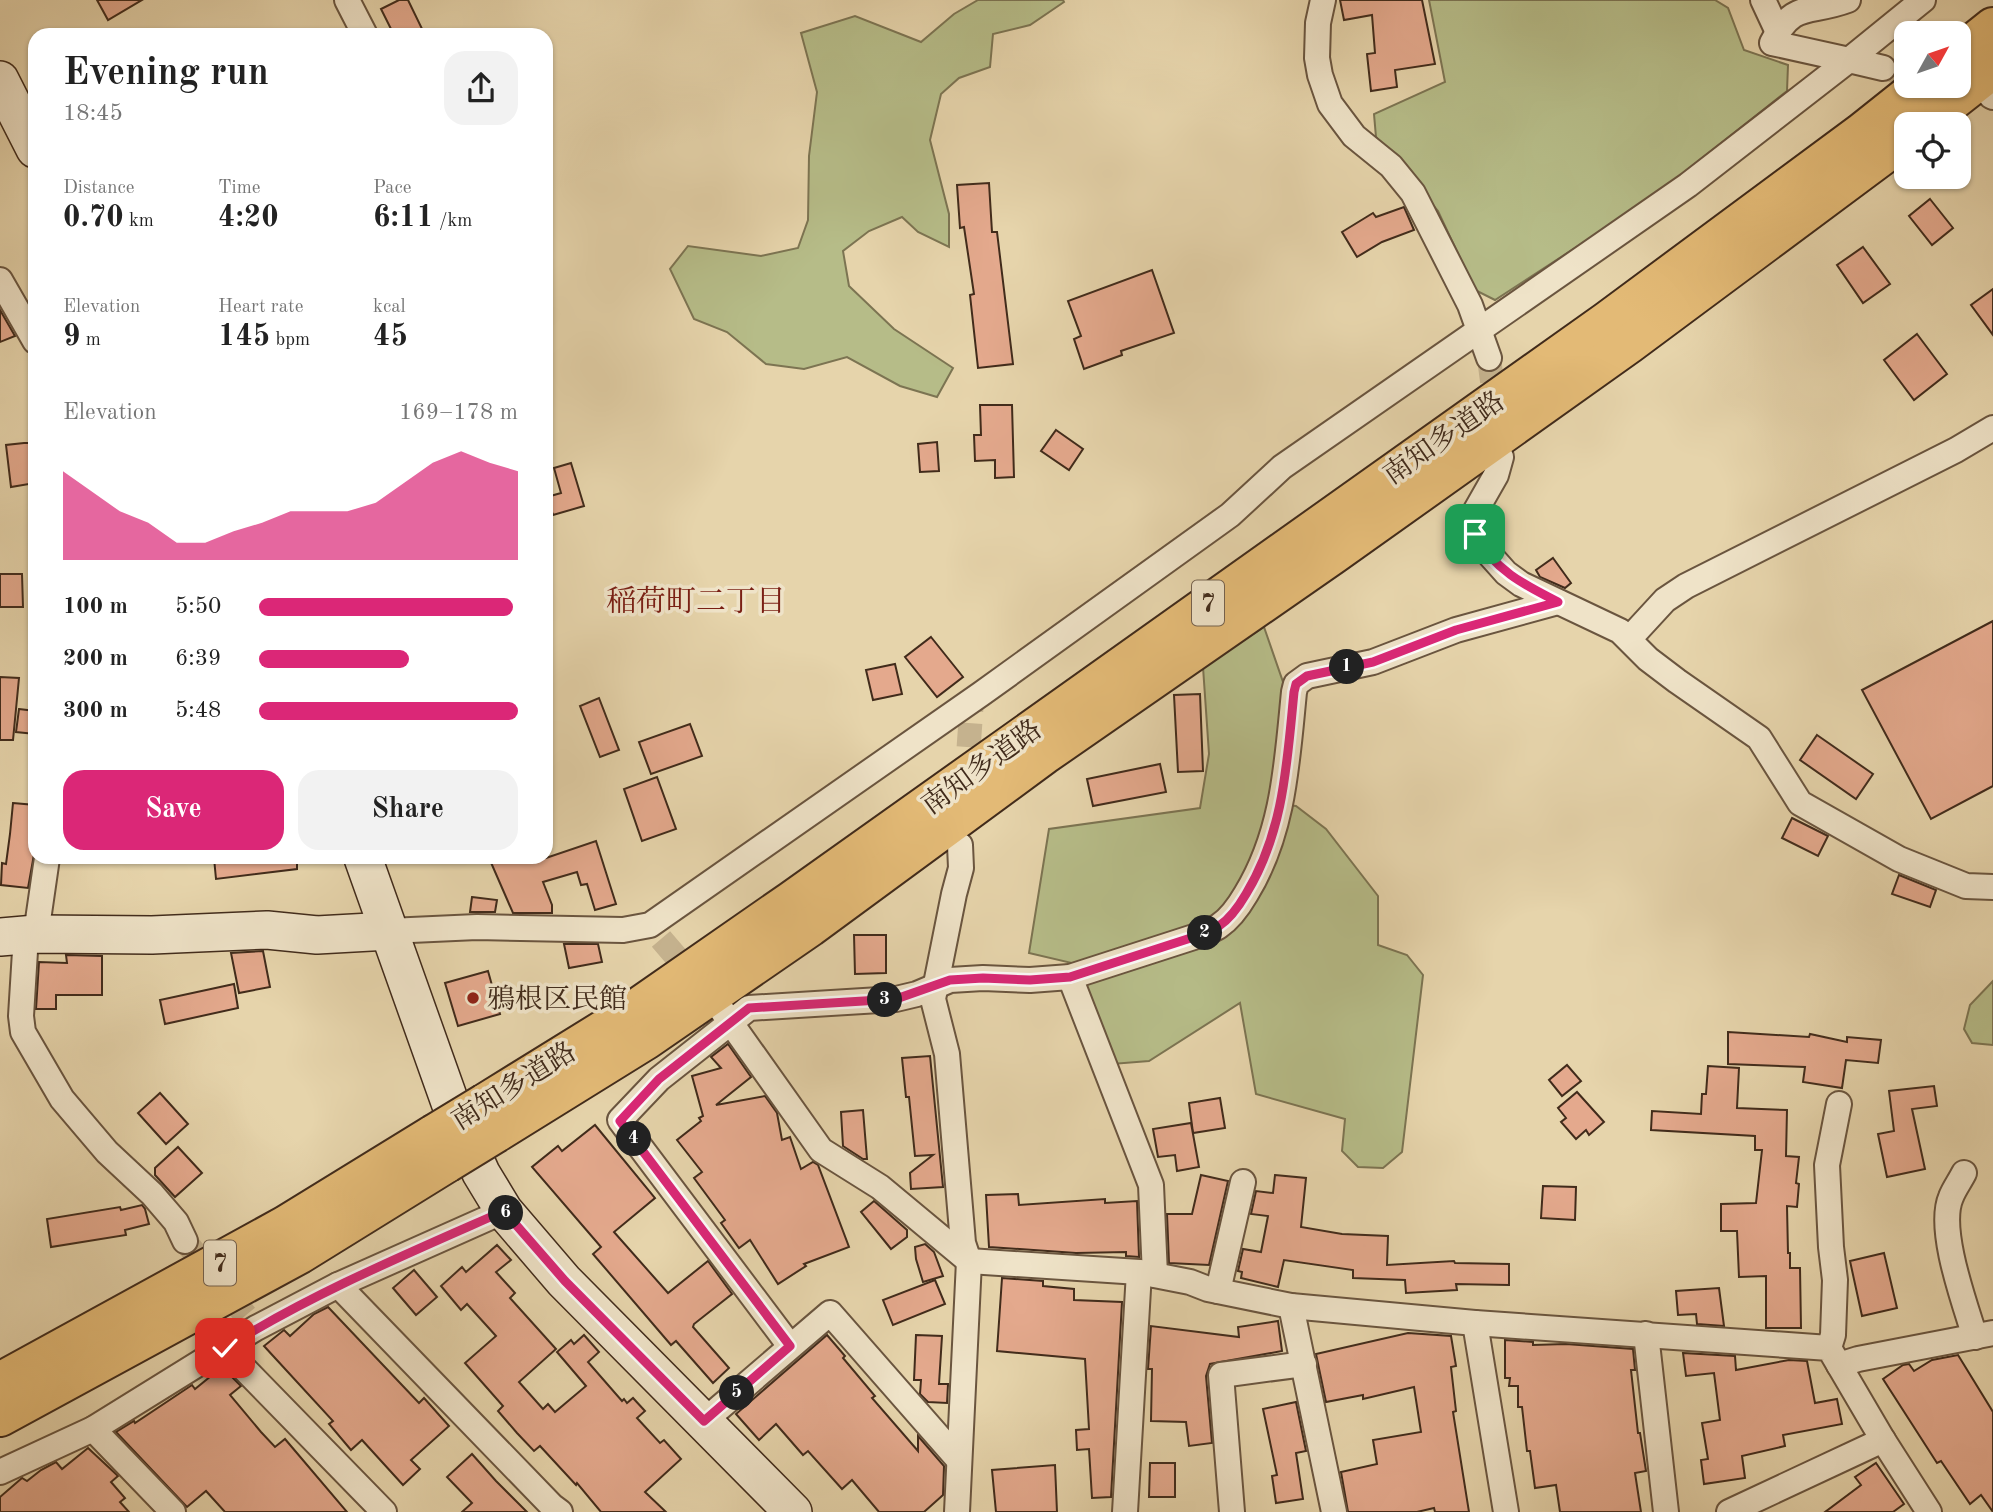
<!DOCTYPE html>
<meta charset="utf-8">
<style>
body{margin:0;font-family:"Old Standard TT","Noto Serif JP",serif;background:#f2f2f2;color:#222;height:100vh;display:flex;flex-direction:column;font-size:26px;white-space:nowrap}
*{box-sizing:border-box;margin:0}
p{font-size:23px;color:#767676}
.icon{flex:none;width:38px;height:38px;fill:none;stroke:currentColor;stroke-width:2;stroke-linecap:round;stroke-linejoin:round}
.map{position:relative;flex:1;overflow:hidden}
.sheet{position:absolute;left:28px;top:28px;width:525px;height:836px;display:flex;flex-direction:column;background:#fff;border-radius:21px;box-shadow:0 2px 5px #0004}
.sheet>*{flex:none}
.needle{width:46px;rotate:50deg}
.tools{position:absolute;left:1894px;top:21px;display:grid;gap:14px}
.tools a{display:grid;place-items:center;width:77px;height:77px;border-radius:14px;background:#fff;box-shadow:0 2px 5px #0004;font-size:35px}
.pin{position:absolute;display:grid;place-items:center;width:60px;height:60px;color:#fff;margin:-30px;border-radius:14px;box-shadow:0 4px 10px #0006}
.km{position:absolute;width:35px;height:35px;margin:-18px;border-radius:50%;background:#222;color:#fff;font-size:19px;line-height:35px;text-align:center}
.round{display:grid;place-items:center;flex:none;width:74px;height:74px;border-radius:21px;background:#f2f2f2}
.headline{display:flex;align-items:center;justify-content:space-between;height:119px;padding:0 35px}
h1{font-size:38px;font-weight:700;line-height:52px}
.metrics{display:grid;grid-template-columns:repeat(3,1fr);gap:10px;height:119px;padding:7px 35px}
.metrics div{display:grid;align-content:center}
.metrics b{font-size:30px;font-weight:700}
.metrics small{font-size:19px;font-weight:400}
.metrics p{font-size:19px}
.chart{height:196px;padding:14px 35px}
.chart p{display:flex;justify-content:space-between}
.chart svg{width:100%;height:126px;margin-top:7px;fill:#db2777;opacity:.7}
.button{display:flex;gap:14px;margin-top:auto;padding:14px 35px}
.button a{flex:1;height:80px;border-radius:21px;background:#db2777;color:#fff;font-size:28px;font-weight:700;line-height:80px;text-align:center}
.button a+a{background:#f2f2f2;color:#222}
ul{padding:0 35px;list-style:none;font-size:23px}
li{display:grid;grid-template-columns:112px 84px 1fr;align-items:center;height:52px}
li i{height:18px;border-radius:9px;background:#db2777}
.map>svg:first-child{display:block}
.green{fill:#b6bc88;stroke:#7c7452;stroke-width:2}
.building{fill:#e4a98d;stroke:#412b1b;stroke-width:2}
.lines{fill:none;stroke-linecap:round;stroke-linejoin:round}
.street-tunnel{stroke:#c5b28e;stroke-width:24;stroke-dasharray:24 12;stroke-linecap:butt}
.street-casing{stroke:#6a553f;stroke-width:28}
.secondary-casing{stroke:#412b1b;stroke-width:40}
.highway-casing{stroke:#412b1b;stroke-width:42}
.street{stroke:#efe3c8;stroke-width:24}
.secondary{stroke:#efe3c8;stroke-width:37}
.highway{stroke:#e3ba76;stroke-width:38}
.highway-bridge-casing{stroke:#412b1b;stroke-width:42;stroke-linecap:butt}
.highway-bridge{stroke:#e3ba76;stroke-width:38}
.route-casing{stroke:#fff;stroke-width:14}
.route{stroke:#db2777;stroke-width:9}
.poi-dot{fill:#8f2418;stroke:#efe3c8;stroke-width:2.5}
.labels{text-anchor:middle;stroke-width:7;stroke-linejoin:round;paint-order:stroke}
.shield{fill:#efe3c8;stroke:#75624f;stroke-width:2}
.shield-label{font-size:26px;font-weight:bold;fill:#412b1b}
.street-label{font-size:28px;fill:#412b1b;stroke:#efe3c8}
.poi-label{font-size:28px;fill:#412b1b;stroke:#efe3c8;text-anchor:start}
.neighbourhood-label{font-size:30px;fill:#7a1f14;stroke:#efe3c8}
</style>
<div class="map">
<svg width="1993" height="1512" viewBox="0 0 1993 1512">
<rect width="100%" height="100%" fill="#e6d4ab"/>
<filter id="stains"><feTurbulence type="fractalNoise" baseFrequency=".00286" numOctaves="4"/><feColorMatrix values="0 0 0 0 .2 0 0 0 0 .09 0 0 0 0 .02 0 0 0 .5 -.17"/></filter>
<radialGradient id="worn" r=".72"><stop offset=".6" stop-color="#630" stop-opacity="0"/><stop offset="1" stop-color="#630" stop-opacity=".3"/></radialGradient>
<g class="green">
<path d="M978,0H1063L1064,2L1030,25L993,34L990,67L959,78L941,94L930,140L949,214V247L918,232L902,217L869,231L843,251L849,286L894,329L953,368L937,397L900,386L847,357L804,369L766,364L727,332L694,319L670,269L688,246L761,256L798,248L808,220L809,156L817,92L801,33L855,16L921,42L954,14Z"/>
<path d="M1429,0H1715L1728,8L1744,50L1788,65L1787,91L1652,198L1495,300L1475,290L1438,211L1376,137L1374,114L1445,82Z"/>
<path d="M1264,627L1283,682L1276,804L1296,806L1326,829L1378,896V945L1407,955L1423,975L1402,1152L1383,1168L1358,1167L1342,1151L1345,1119L1256,1094L1240,1003L1149,1061L1112,1064L1072,963L1029,953L1049,829L1200,808L1209,754L1203,667Z"/>
<path d="M1993,981V1045L1972,1043L1964,1029L1970,1005Z"/>
</g>
<g class="building">
<path d="M97,0H142L108,20Z"/>
<path d="M399,0H408L425,35H394L381,9Z"/>
<path d="M1340,0H1422L1435,64L1395,70L1397,87L1371,91L1367,54L1375,53L1372,15L1344,20Z"/>
<path d="M989,183L992,232H997L1013,364L978,368L970,295L974,294L964,227L960,228L957,185Z"/>
<path d="M1930,199L1953,228L1932,245L1909,216Z"/>
<path d="M1404,207L1414,230L1382,242L1357,257L1342,232L1373,213L1376,217Z"/>
<path d="M1863,247L1890,284L1863,303L1837,265Z"/>
<path d="M1152,270L1174,333L1121,351L1122,355L1084,369L1074,339L1081,336L1068,301Z"/>
<path d="M1993,289V335L1971,305Z"/>
<path d="M0,310L15,336L0,342Z"/>
<path d="M1917,334L1947,374L1914,400L1884,360Z"/>
<path d="M980,405H1012L1014,477L995,478V460L975,461L974,435H981Z"/>
<path d="M1056,430L1083,449L1069,470L1041,451Z"/>
<path d="M937,442L939,471L920,472L918,444Z"/>
<path d="M24,443H35V483L11,487L6,445Z"/>
<path d="M571,463L584,506L553,515L547,497L561,493L554,468Z"/>
<path d="M1553,558L1571,583L1565,588L1540,577L1536,570Z"/>
<path d="M0,574H22L23,607H0Z"/>
<path d="M1993,621V786L1931,819L1862,690Z"/>
<path d="M931,637L963,677L937,697L905,657Z"/>
<path d="M895,664L902,694L873,700L866,670Z"/>
<path d="M0,677L19,678L13,740H0Z"/>
<path d="M1200,694L1203,771L1178,772L1174,695Z"/>
<path d="M599,698L619,750L600,757L580,706Z"/>
<path d="M19,709L35,711V734L16,732Z"/>
<path d="M690,724L702,756L651,774L639,742Z"/>
<path d="M1817,735L1873,774L1856,799L1800,760Z"/>
<path d="M1160,764L1166,792L1093,806L1087,779Z"/>
<path d="M657,777L676,829L642,841L624,789Z"/>
<path d="M13,803L35,805V849L28,888L1,885L2,863L6,864L10,834Z"/>
<path d="M1792,818L1828,836L1818,856L1782,838Z"/>
<path d="M596,841L616,904L595,910L587,884L581,885L577,872L543,882L552,905V913H513L489,858H546Z"/>
<path d="M214,858H297V869L216,879Z"/>
<path d="M1899,875L1936,890L1930,907L1892,894Z"/>
<path d="M472,897L497,900L495,912H470Z"/>
<path d="M854,935H886V973L855,974Z"/>
<path d="M564,944H598L602,962L569,968Z"/>
<path d="M263,951L270,987L239,993L231,953Z"/>
<path d="M66,955L102,956V995H56V1009H36L39,962L67,963Z"/>
<path d="M488,971L500,1014L458,1026L445,983Z"/>
<path d="M234,984L238,1008L165,1024L160,1000Z"/>
<path d="M1728,1032L1809,1037L1810,1034L1847,1042V1037L1881,1040L1878,1063L1846,1060L1842,1088L1803,1082L1805,1067L1728,1064Z"/>
<path d="M728,1044L751,1077L716,1105L765,1096L777,1113L782,1140L790,1137L801,1169L813,1162L818,1165L849,1247L804,1264L806,1266L778,1284L750,1240L739,1248L721,1223L725,1220L694,1178L702,1172L677,1140L701,1121L699,1118L703,1116L692,1076L721,1068L711,1057Z"/>
<path d="M930,1056L943,1187L911,1189L910,1173L933,1155L915,1156L909,1097H906L902,1058Z"/>
<path d="M1567,1065L1581,1081L1562,1096L1549,1080Z"/>
<path d="M1708,1066L1739,1068L1737,1108L1787,1110L1786,1156L1799,1157L1796,1183L1799,1184L1797,1207L1787,1206L1788,1253H1790V1268H1800L1801,1328H1766V1276L1739,1277L1737,1231H1721V1204L1756,1203L1762,1150H1755V1136L1651,1130L1652,1111L1701,1114L1702,1094H1706Z"/>
<path d="M1934,1086L1937,1106L1912,1109L1925,1169L1887,1177L1878,1134L1894,1131L1889,1091Z"/>
<path d="M1577,1092L1604,1122L1589,1135L1586,1130L1576,1139L1561,1122L1566,1118L1558,1108Z"/>
<path d="M160,1093L188,1124L166,1144L138,1113Z"/>
<path d="M1220,1098L1225,1128L1193,1133L1189,1103Z"/>
<path d="M863,1110L867,1159H863L843,1146L841,1112Z"/>
<path d="M1191,1123L1199,1167L1177,1171L1175,1155L1158,1157L1153,1129Z"/>
<path d="M595,1125L655,1198L614,1232L668,1293L708,1261L732,1294L694,1324L693,1327L729,1368L713,1383L676,1341L671,1345L593,1254L601,1247L532,1167L558,1146L562,1151Z"/>
<path d="M178,1147L202,1173L175,1197L155,1175V1168Z"/>
<path d="M1201,1175L1228,1181L1209,1265L1169,1263L1167,1214H1192Z"/>
<path d="M1275,1175L1306,1178L1301,1227L1342,1234L1388,1236L1387,1265L1454,1261L1455,1263L1509,1264V1285L1456,1284L1457,1290L1406,1293L1405,1280L1353,1278V1270L1284,1260L1278,1287L1241,1278L1242,1272L1238,1271L1243,1249L1261,1252L1268,1216L1251,1214L1256,1191L1273,1193Z"/>
<path d="M1543,1186L1576,1187L1575,1220L1541,1218Z"/>
<path d="M1018,1194L1019,1205L1105,1199V1203L1137,1201L1139,1257L1126,1256V1252L1076,1253L989,1247L986,1195Z"/>
<path d="M874,1201L907,1230V1237L891,1249L861,1212Z"/>
<path d="M142,1205L145,1209L149,1224L125,1230L126,1235L51,1247L47,1219L120,1207L121,1210Z"/>
<path d="M925,1244L934,1252L943,1276L923,1282L916,1259L915,1247Z"/>
<path d="M497,1245L511,1260L496,1272L515,1293L510,1298L556,1349L519,1382L543,1409L548,1404L555,1412L586,1386L557,1352L571,1340L574,1344L584,1335L599,1352L588,1362L622,1401L624,1399L627,1403L633,1398L645,1411L637,1418L660,1443L664,1440L681,1459L645,1492L666,1512H601L577,1483L576,1485L540,1446L534,1451L517,1433L498,1411L503,1406L465,1363L496,1336L467,1304L461,1310L441,1286L462,1267L466,1272Z"/>
<path d="M1884,1253L1897,1308L1862,1316L1850,1261Z"/>
<path d="M414,1270L437,1297L416,1315L393,1288Z"/>
<path d="M1002,1278L1043,1281V1286L1074,1289V1300L1122,1302L1111,1497L1092,1498L1089,1449L1077,1450L1076,1430L1089,1429L1085,1359L997,1351Z"/>
<path d="M935,1280L945,1304L893,1325L883,1300Z"/>
<path d="M1719,1288L1724,1326L1697,1324L1696,1314L1678,1315L1676,1291Z"/>
<path d="M328,1307L419,1403L424,1398L449,1426L411,1460L420,1469L403,1485L362,1440L351,1450L329,1424L333,1421L264,1346L284,1330L290,1336L314,1314Z"/>
<path d="M1278,1321L1282,1351L1210,1364L1206,1376L1212,1443L1189,1446L1186,1422L1151,1421L1152,1369H1148L1151,1326L1239,1337L1238,1327Z"/>
<path d="M1408,1333L1451,1336L1456,1366L1451,1367L1456,1411L1453,1412L1469,1512H1435L1434,1508L1417,1512H1348L1341,1472L1377,1464L1373,1440L1421,1432L1414,1387L1363,1399V1395L1326,1402L1316,1354Z"/>
<path d="M827,1335L845,1356L843,1358L875,1396L872,1398L918,1451V1436L944,1466L943,1495L924,1512H879L852,1480L842,1489L808,1451L803,1455L776,1424L759,1440L736,1414Z"/>
<path d="M916,1335L942,1336L939,1384H948L947,1403L928,1402L920,1394L921,1380H914Z"/>
<path d="M1505,1340L1533,1342V1345L1566,1344L1633,1349L1635,1370H1631L1638,1433H1640L1646,1471L1635,1473L1641,1512H1560L1556,1485L1535,1488L1530,1451H1527L1522,1407H1518V1386H1509L1510,1378H1505Z"/>
<path d="M1683,1353L1735,1356L1736,1370L1789,1360L1807,1361L1815,1403L1837,1399L1842,1424L1783,1435L1785,1446L1742,1456L1745,1478L1704,1484L1701,1460L1708,1459L1702,1423L1720,1420L1714,1373L1686,1376Z"/>
<path d="M1958,1355L1993,1412V1512L1981,1495L1970,1504L1941,1461L1937,1463L1883,1379L1903,1365L1909,1364L1914,1371L1932,1360Z"/>
<path d="M222,1367L241,1386L230,1395L261,1432L275,1447L285,1439L347,1512H225L206,1491L187,1507L116,1432L134,1421L135,1423L192,1385L195,1389Z"/>
<path d="M1296,1402L1306,1451L1296,1453L1303,1499L1276,1503L1272,1476L1277,1475L1263,1409Z"/>
<path d="M88,1448L118,1476L111,1482L125,1498L120,1502L129,1512H0V1497L22,1478L27,1481L41,1470L56,1462L62,1469Z"/>
<path d="M472,1454L496,1481L527,1512H462L472,1503L447,1477Z"/>
<path d="M1150,1463H1175V1497H1149Z"/>
<path d="M1876,1463L1904,1504L1893,1512H1825L1861,1485L1855,1477Z"/>
<path d="M1055,1465L1057,1512H996L992,1470Z"/>
</g>
<g class="lines">
<g class="street-tunnel">
<path d="M1883,68L1906,74"/>
<path d="M1489,358L1496,412"/>
<path d="M966,783L972,700"/>
<path d="M661,939L697,981"/>
<path d="M185,1241L256,1328"/>
</g>
<g class="street-casing">
<g id="street">
<path d="M347,0L365,35"/>
<path d="M1323,0L1318,23L1317,58L1320,75L1330,104L1354,136L1391,166L1413,193L1470,305L1489,358"/>
<path d="M1763,0L1777,30"/>
<path d="M1848,0C1808,15 1794,0 1772,43L1849,60L1923,0"/>
<path d="M1991,96L1993,97"/>
<path d="M0,280L35,341"/>
<path d="M1501,457L1496,475L1475,512L1473,521L1475,534L1481,545L1506,573L1521,584L1620,631L1648,659L1677,681L1759,738L1800,803L1899,859L1966,886L1993,887"/>
<path d="M1630,638L1665,600L1686,586L1956,450L1993,428"/>
<path d="M389,931L477,927L623,930L650,925L981,694L1230,515L1282,467L1688,185L1849,60L1883,68"/>
<path d="M36,934L47,858"/>
<path d="M26,935L21,1016L23,1032L62,1099L107,1152L152,1194L176,1222L185,1241"/>
<path d="M1070,977L1151,1185L1155,1275"/>
<path d="M721,1009L821,1150L880,1187L969,1261L1139,1272L1190,1282L1208,1289L1291,1306L1475,1323L1829,1348L1883,1440L1929,1512"/>
<path d="M1964,1173C1960,1181 1954,1189 1951,1197C1937,1229 1965,1304 1975,1337"/>
<path d="M338,1285L552,1506L560,1512"/>
<path d="M1218,1291L1243,1182"/>
<path d="M1291,1306L1334,1512"/>
<path d="M1475,1323L1506,1512"/>
<path d="M1646,1334L1666,1512"/>
<path d="M790,1346L620,1120L659,1079L749,1008L896,999L917,994L950,980L983,978L1030,980L1070,977L1200,935C1206,932 1213,930 1219,926C1231,918 1239,906 1246,894C1284,832 1287,762 1294,692L1296,684L1307,676L1373,662L1456,630L1558,602"/>
<path d="M224,1348L384,1512"/>
<path d="M1829,1348L1833,1335L1835,1280L1831,1247L1827,1165L1839,1104"/>
<path d="M1839,1365L1858,1359L1993,1333"/>
<path d="M704,1421L830,1313L958,1459"/>
<path d="M93,1429L173,1512"/>
<path d="M0,1472L93,1429L256,1328L338,1285L504,1211"/>
<path d="M957,1512L969,1261L963,1243L947,1054L933,999L954,894L961,868L960,845"/>
<path d="M1125,1512L1139,1272"/>
<path d="M1232,1512L1221,1375L1304,1364"/>
<path d="M1729,1512L1883,1440"/>
</g>
</g>
<g class="secondary-casing">
<g id="secondary">
<path d="M0,80L35,149"/>
<path d="M363,858L452,1108L481,1173L504,1211L564,1281L793,1512"/>
<path d="M0,937L36,934L152,935L267,930L317,935L389,931"/>
</g>
</g>
<g class="highway-casing">
<g id="highway">
<path d="M1958,55L1993,27"/>
<path d="M1923,124L1993,69"/>
<path d="M485,1103L624,1017L791,901L1607,321L1861,133L1920,86"/>
<path d="M496,1133L646,1040L810,927L1044,755L1334,554L1629,344L1906,138"/>
<path d="M0,1382L286,1225L434,1134"/>
<path d="M0,1417L300,1254L447,1163"/>
</g>
</g>
<use href="#street" class="street"/>
<use href="#secondary" class="secondary"/>
<use href="#highway" class="highway"/>
<g class="highway-bridge-casing">
<g id="highway-bridge">
<path d="M434,1134L485,1103"/>
<path d="M447,1163L496,1133"/>
</g>
</g>
<use href="#highway-bridge" class="highway-bridge"/>
</g>
<g class="lines">
<g class="route-casing">
<path id="route" d="M225,1348C313,1293 409,1253 504,1211L565,1281L704,1421L790,1346L620,1121L659,1079L749,1008L896,999L950,980L983,978L1030,980L1070,977L1200,935C1206,932 1213,930 1219,926C1231,918 1239,906 1246,894C1284,832 1287,762 1294,692L1296,684L1307,676L1373,662L1456,630L1558,602C1524,585 1493,569 1475,534"/>
</g>
<use href="#route" class="route"/>
</g>
<circle class="poi-dot" cx="473" cy="998" r="7"/>
<g class="labels">
<g class="shield">
<rect x="1192" y="580.5" width="32" height="45" rx="5"/>
<rect x="204" y="1240.5" width="32" height="45" rx="5"/>
</g>
<g class="shield-label">
<text x="1208" y="612">7</text>
<text x="220" y="1272">7</text>
</g>
<g class="street-label">
<text transform="translate(1443 437) rotate(-35)" y="10">南知多道路</text>
<text transform="translate(981 766) rotate(-36)" y="10">南知多道路</text>
<text transform="translate(513 1085) rotate(-32)" y="10">南知多道路</text>
</g>
<g class="poi-label">
<text x="487" y="1008">鴉根区民館</text>
</g>
<g class="neighbourhood-label">
<text x="696" y="611">稲荷町二丁目</text>
</g>
</g>
<rect width="100%" height="100%" filter="url(#stains)"/>
<rect width="100%" height="100%" fill="url(#worn)"/>
</svg>
<div class="tools">
<a><svg class="needle" viewBox="-14 -14 28 28"><path d="M0-13l5 13h-10z" fill="#e53935"/><path d="M0 13l5-13h-10z" fill="#767676"/></svg></a>
<a><svg class="icon" aria-label="locate" viewBox="0 0 24 24"><circle cx="12" cy="12" r="6"/><path d="M12 2v4M12 18v4M2 12h4M18 12h4"/></svg></a>
</div>
<div class="pin" style="left:1475px;top:534px;background:#1e9e55"><svg class="icon" aria-label="arrive" viewBox="0 0 24 24"><path d="M6 21V4h12l-3 4 3 4H6"/></svg></div>
<div class="pin" style="left:225px;top:1348px;background:#d93025"><svg class="icon" aria-label="check" viewBox="0 0 24 24"><path d="M5 12l5 5 9-10"/></svg></div>
<b class="km" style="left:1347px;top:667px">1</b>
<b class="km" style="left:1205px;top:933px">2</b>
<b class="km" style="left:885px;top:1000px">3</b>
<b class="km" style="left:634px;top:1139px">4</b>
<b class="km" style="left:737px;top:1393px">5</b>
<b class="km" style="left:506px;top:1213px">6</b>
<section class="sheet">
<div class="headline"><div><h1>Evening run</h1><p>18:45</p></div><a class="round"><svg class="icon" aria-label="share" viewBox="0 0 24 24"><path d="M12 15V3M7 8l5-5 5 5M5 13v7h14v-7"/></svg></a></div>
<div class="metrics">
<div><p>Distance</p><b>0.70<small> km</small></b></div>
<div><p>Time</p><b>4:20</b></div>
<div><p>Pace</p><b>6:11<small> /km</small></b></div>
</div>
<div class="metrics">
<div><p>Elevation</p><b>9<small> m</small></b></div>
<div><p>Heart rate</p><b>145<small> bpm</small></b></div>
<div><p>kcal</p><b>45</b></div>
</div>
<div class="chart"><p><span>Elevation</span>169–178 m</p>
<svg viewBox="0 0 160 44" preserveAspectRatio="none"><path d="M0 44V13L10 20L20 27L30 31L40 38L50 38L60 34L70 31L80 27L90 27L100 27L110 24L120 17L130 10L140 6L150 10L160 13V44z"/></svg>
</div>
<ul>
<li><b>100 m</b>5:50<i style="width:98%"></i></li>
<li><b>200 m</b>6:39<i style="width:58%"></i></li>
<li><b>300 m</b>5:48<i style="width:100%"></i></li>
</ul>
<div class="button"><a>Save</a><a>Share</a></div>
</section>
</div>
